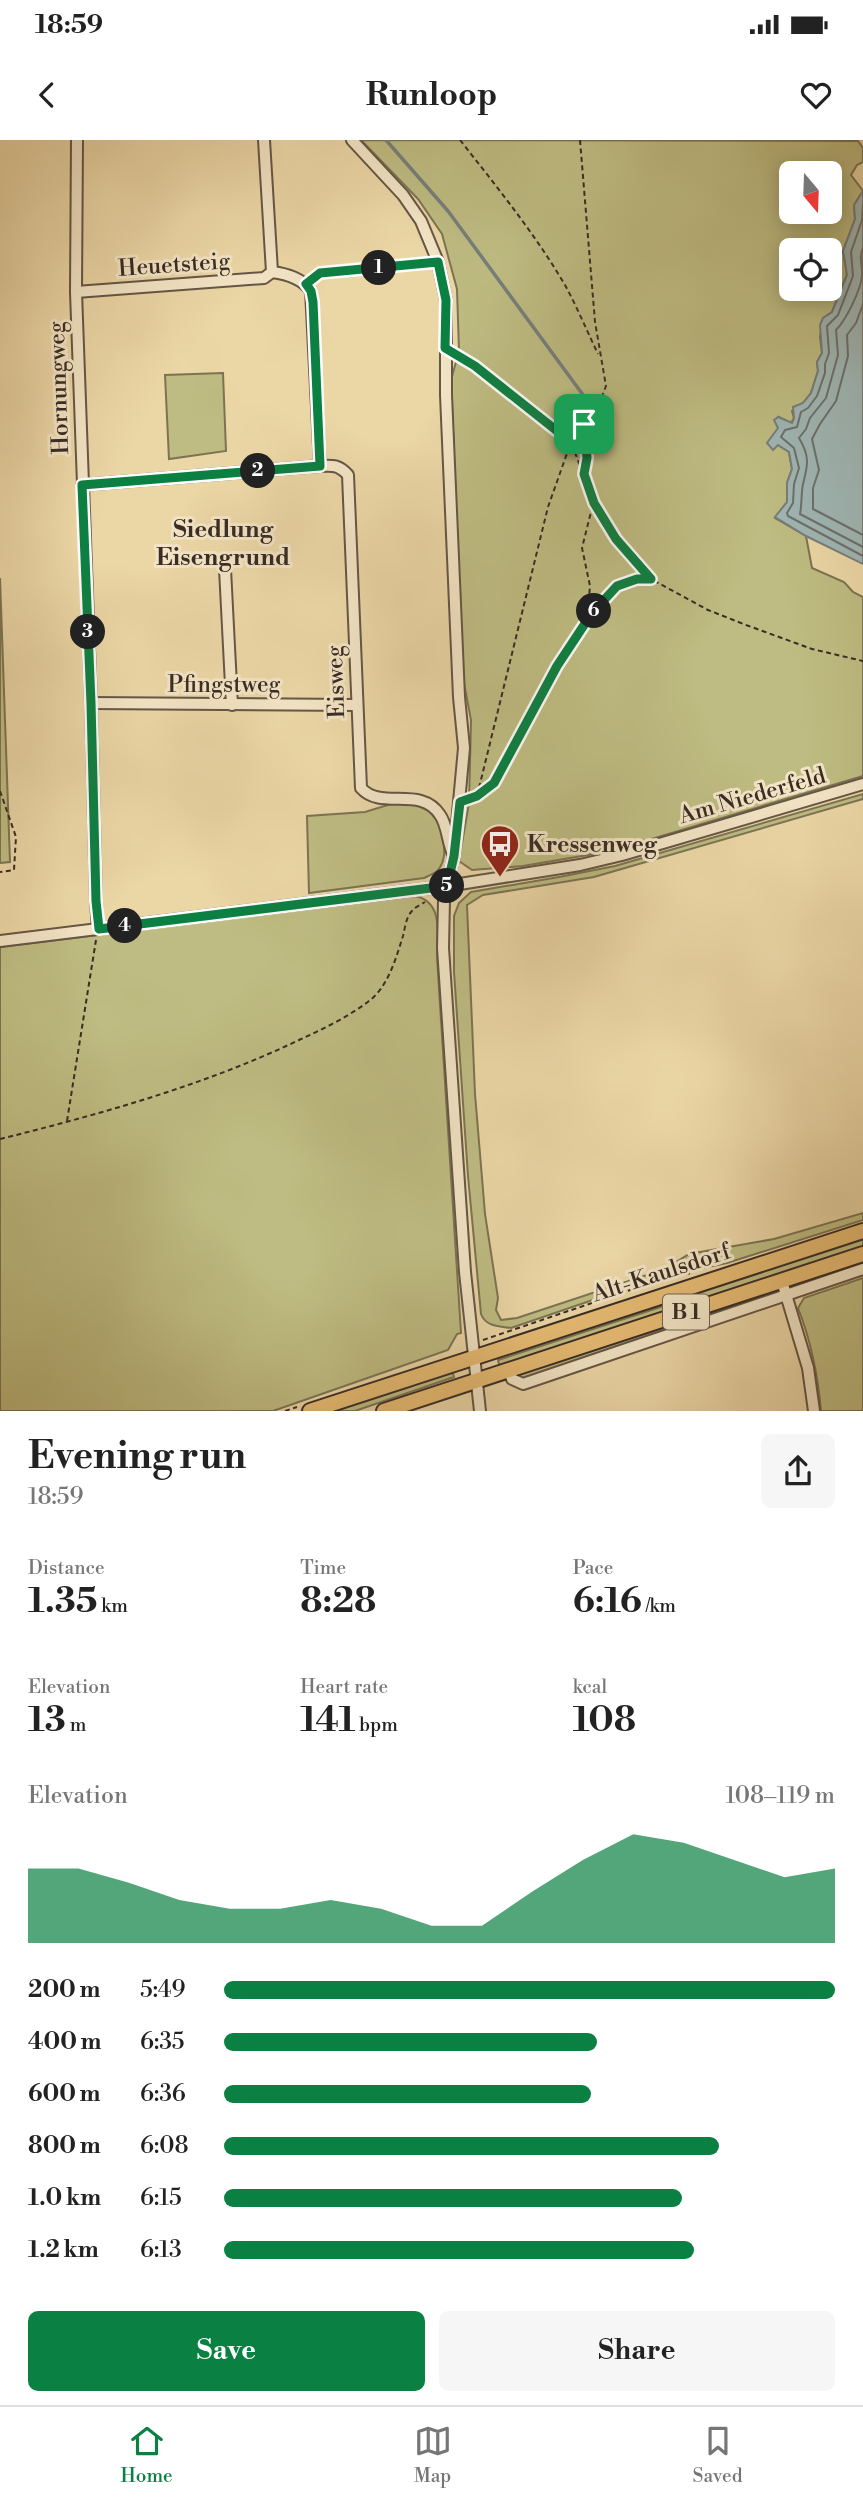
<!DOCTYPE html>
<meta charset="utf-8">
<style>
body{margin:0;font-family:"Libre Bodoni",serif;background:#f6f6f6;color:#222;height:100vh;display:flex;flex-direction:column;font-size:26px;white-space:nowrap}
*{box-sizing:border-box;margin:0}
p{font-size:23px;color:#767676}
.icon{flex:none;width:38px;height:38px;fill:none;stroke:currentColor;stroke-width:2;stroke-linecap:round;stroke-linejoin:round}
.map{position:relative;height:1271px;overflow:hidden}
.sheet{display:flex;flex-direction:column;background:#fff;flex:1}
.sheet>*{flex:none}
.needle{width:46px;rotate:161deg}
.buttons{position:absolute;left:779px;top:21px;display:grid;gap:14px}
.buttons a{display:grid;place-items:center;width:63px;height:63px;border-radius:10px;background:#fff;box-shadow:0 4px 18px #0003;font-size:35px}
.pin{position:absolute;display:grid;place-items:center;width:60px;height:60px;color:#fff;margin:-30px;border-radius:14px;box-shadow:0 4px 10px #0006}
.km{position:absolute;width:35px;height:35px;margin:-18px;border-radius:50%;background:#222;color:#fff;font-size:19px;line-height:35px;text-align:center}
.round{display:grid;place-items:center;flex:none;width:74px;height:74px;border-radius:10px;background:#f6f6f6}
.headline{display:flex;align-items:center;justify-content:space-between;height:119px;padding:0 28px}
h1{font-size:38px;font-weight:700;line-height:52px}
.figures{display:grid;grid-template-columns:repeat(3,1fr);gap:10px;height:119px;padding:7px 28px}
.figures div{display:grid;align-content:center}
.figures b{font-size:35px;font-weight:700}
.figures small{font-size:19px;font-weight:400}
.figures p{font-size:19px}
.chart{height:196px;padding:14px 28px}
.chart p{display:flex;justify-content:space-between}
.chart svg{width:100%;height:126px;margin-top:7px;fill:#0b8043;opacity:.7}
.action{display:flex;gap:14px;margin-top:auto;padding:14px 28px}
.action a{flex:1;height:80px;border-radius:10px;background:#0b8043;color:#fff;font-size:28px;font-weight:700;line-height:80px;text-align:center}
.action a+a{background:#f6f6f6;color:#222}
ul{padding:0 28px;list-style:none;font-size:23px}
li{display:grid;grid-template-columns:112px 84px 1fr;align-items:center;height:52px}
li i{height:18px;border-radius:9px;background:#0b8043}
.status{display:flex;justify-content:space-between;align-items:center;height:49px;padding:0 35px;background:#fff;direction:ltr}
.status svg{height:19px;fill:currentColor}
header{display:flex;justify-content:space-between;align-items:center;height:91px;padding:0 28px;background:#fff;font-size:32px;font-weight:700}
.tabs{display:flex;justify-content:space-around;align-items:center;height:98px;border-top:2px solid #e0e0e0;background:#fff;font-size:19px;color:#767676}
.tabs a{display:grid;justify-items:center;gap:4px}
.tabs .current{color:#0b8043}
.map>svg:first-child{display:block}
.green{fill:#bebc82;stroke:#7b7454;stroke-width:2;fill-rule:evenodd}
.water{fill:#9fb6b4;stroke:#767f7b;stroke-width:2}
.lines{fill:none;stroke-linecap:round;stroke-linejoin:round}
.shore{stroke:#6c716c;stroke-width:2}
.stream{stroke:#767f7b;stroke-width:3.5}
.minor-casing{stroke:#655645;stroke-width:14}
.major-casing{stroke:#382c25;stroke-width:18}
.path{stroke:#382c25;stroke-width:2;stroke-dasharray:5 3.5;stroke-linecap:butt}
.minor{stroke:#f2e4c5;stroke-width:10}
.major{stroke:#e6bb73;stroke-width:14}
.route-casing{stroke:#fff;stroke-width:14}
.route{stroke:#0b8043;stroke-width:9}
.labels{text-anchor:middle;stroke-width:6;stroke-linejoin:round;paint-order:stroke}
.shield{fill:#f2e4c5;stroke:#706355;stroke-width:2}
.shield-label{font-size:21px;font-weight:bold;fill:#382c25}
.street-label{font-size:23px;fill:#382c25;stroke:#f2e4c5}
.poi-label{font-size:23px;font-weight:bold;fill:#382c25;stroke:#f2e4c5;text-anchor:start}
.neighbourhood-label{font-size:24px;font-weight:bold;fill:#382c25;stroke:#f2e4c5}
</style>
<div class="status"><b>18:59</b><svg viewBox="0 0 49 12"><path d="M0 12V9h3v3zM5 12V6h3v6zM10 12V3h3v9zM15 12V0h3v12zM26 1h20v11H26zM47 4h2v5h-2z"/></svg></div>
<header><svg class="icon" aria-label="back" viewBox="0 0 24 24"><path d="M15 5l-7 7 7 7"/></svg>Runloop<svg class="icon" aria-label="heart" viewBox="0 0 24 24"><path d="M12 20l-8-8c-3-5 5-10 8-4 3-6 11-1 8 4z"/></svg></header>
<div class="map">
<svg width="863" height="1271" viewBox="0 0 863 1271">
<rect width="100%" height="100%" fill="#ebd6a6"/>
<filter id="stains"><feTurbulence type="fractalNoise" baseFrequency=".00286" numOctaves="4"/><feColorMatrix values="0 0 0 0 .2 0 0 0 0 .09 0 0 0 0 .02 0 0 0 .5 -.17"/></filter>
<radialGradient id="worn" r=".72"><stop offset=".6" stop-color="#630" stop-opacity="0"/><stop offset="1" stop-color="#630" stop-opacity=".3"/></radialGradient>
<g class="green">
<path d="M361,0L858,1L863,8V22L857,25L851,35L863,51L854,65L855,79L843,111L847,134L832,172L823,178L820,197L822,213L817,222L818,231L811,253L803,263L792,271L794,278L791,283L779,277L778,305L789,312L792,329L787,343V362L775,378L806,396L812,428L844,442L853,452L863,457V636L655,698L588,715L523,726L472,730L459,721L469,663L471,580L463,538L451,240L459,211L457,149L442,94L418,59ZM791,33H830V72H791ZM791,110H830V149H791Z"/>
<path d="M223,233L226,311L169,319L165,235Z"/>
<path d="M0,438L10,722L0,723Z"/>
<path d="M863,654V659L594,737L483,755L467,765L475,954L485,1074L498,1158L496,1170L501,1180L517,1178L665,1129L689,1114L774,1099L863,1073V1080L727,1123L660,1137L511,1188C499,1186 486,1187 481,1174L468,1036L454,832V776L459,763L471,752L559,737L615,726Z"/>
<path d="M411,663C419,665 425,667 431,673C443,684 450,716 438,730C436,733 428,736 424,738L309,753L307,676L365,672L391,664Z"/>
<path d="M415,756C444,762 437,794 437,817L461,1193L457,1194L448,1210L273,1271H0V807Z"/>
<path d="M863,1098V1108L500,1228L498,1220L679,1161L723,1142Z"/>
<path d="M863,1138V1271H821C818,1236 811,1201 798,1168L804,1158Z"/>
<path d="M774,1149L780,1151V1154L754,1163L751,1161L719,1172L718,1175L524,1240L516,1238L517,1234Z"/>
<path d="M452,1230L454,1237L355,1271H331Z"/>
</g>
<path class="water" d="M863,51V424L806,396L775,377L787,362V343L792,329L789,312L778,305L773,310L767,303L778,288L774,280L778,277L792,283L794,278L793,267L803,263L811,253L818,231L817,222L822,213L820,185L823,178L832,172L847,135L843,111L855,79L854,65Z"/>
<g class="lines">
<g class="shore">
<path d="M863,64L862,80L851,112L853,136L838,175L827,186L829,213L825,224V233L817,256L808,268L801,272L797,287L785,290L781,297L794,308L799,328L794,344L793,363L787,373L788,376L863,416"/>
<path d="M863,108C858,117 863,126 862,135C861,150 846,180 836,190L838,215L826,258L810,278L806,289L799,298C810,316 808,325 803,344C801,353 802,365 800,374L863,407"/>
<path d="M863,164L856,183L847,195L848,216L836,261L820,284L812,299L819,330L813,348V369L863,395"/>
</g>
<path class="stream" d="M386,0L448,71L589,263"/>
<g class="minor-casing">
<g id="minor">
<path d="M77,0L76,152L91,563L96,761L98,789"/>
<path d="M264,0L272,132"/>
<path d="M352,0L403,55L421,81L438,122L446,160V255L459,557L464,608L454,716L444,759L443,808L465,1132L480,1271"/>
<path d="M272,132C287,134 302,138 311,151L320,326"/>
<path d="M76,152L264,138L272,132"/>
<path d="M82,345L320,326C333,325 339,325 348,335L361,648C381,671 421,645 440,675C448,686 447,703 454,716"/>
<path d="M225,429L232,565"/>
<path d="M91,563L356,565"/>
<path d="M0,801L447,746L580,725L622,715L863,644"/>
<path d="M784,1148L808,1228L814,1271"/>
<path d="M509,1231L512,1239L523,1244L863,1129"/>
</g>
</g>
<g class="major-casing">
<g id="major">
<path d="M310,1271L863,1091"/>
<path d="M384,1271L863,1114"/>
</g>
</g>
<g class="path">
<path d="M460,0C497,47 535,94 565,145C577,167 587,191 598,214"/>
<path d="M580,0L595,182L606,246L601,259L584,284L587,319L584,333"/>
<path d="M315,137L320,133L426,123"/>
<path d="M458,216L571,302L594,363L616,399L651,439L708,470L746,485L812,509L863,521"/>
<path d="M587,479L590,446L582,408L593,364"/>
<path d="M0,651L16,697L14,730L0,732"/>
<path d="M477,656L548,367L571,302L584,284"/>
<path d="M470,659L494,643L557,526L592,473L617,446L637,439H650"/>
<path d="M67,981L96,800"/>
<path d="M0,999C101,974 205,945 299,900C323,889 348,877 369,861C388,847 396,818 403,796C405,788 406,777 412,771C415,767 420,765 425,762"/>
<path d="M483,1200L642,1146L691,1133"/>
<path d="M285,1271L297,1267"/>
</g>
<use href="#minor" class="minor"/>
<use href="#major" class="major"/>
</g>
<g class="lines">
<g class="route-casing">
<path id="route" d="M438,122L446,160L445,208L475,226L571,302L584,284L587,318L584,334L594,363L616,399L651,439H637L617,446L592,473L557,526L494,643L477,656L460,662L454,716L447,746L99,789L96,761L91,563L82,345L320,326L313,162L311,151L306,144L320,133Z"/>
</g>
<use href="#route" class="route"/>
</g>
<defs>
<g id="bus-pin" transform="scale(2.0125)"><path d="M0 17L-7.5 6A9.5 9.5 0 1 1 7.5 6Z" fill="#8f2418" stroke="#f2e4c5"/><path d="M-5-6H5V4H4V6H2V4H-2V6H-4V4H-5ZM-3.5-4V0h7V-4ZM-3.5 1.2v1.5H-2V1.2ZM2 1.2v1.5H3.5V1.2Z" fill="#fff"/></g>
</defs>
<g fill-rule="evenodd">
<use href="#bus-pin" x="500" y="704"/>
</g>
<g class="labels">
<rect class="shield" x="663" y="1154.5" width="46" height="35" rx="5"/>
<g class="shield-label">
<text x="686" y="1179">B 1</text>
</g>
<g class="street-label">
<text transform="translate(174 124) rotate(-4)" y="8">Heuetsteig</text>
<text transform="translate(58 248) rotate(-92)" y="8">Hornungweg</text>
<text transform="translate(335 542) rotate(-92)" y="8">Eisweg</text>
<text x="224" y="552">Pfingstweg</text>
<text transform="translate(752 655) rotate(-16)" y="8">Am Niederfeld</text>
<text transform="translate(661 1132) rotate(-18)" y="8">Alt-Kaulsdorf</text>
</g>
<g class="poi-label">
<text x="527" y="712">Kressenweg</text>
</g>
<g class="neighbourhood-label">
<text x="223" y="397">Siedlung<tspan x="223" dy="28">Eisengrund</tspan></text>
</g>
</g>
<rect width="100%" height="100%" filter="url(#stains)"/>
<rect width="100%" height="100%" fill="url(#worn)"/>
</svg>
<div class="buttons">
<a><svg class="needle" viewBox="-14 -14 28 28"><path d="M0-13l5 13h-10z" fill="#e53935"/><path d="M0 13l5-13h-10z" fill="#767676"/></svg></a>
<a><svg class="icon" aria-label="locate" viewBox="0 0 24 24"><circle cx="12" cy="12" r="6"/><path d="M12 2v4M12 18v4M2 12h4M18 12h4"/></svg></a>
</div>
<div class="pin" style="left:584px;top:284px;background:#1e9e55"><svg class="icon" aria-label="arrive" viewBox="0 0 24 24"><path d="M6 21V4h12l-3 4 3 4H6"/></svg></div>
<b class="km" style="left:379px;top:128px">1</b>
<b class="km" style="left:258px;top:331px">2</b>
<b class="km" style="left:88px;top:492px">3</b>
<b class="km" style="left:125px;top:786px">4</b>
<b class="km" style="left:447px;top:746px">5</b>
<b class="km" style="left:594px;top:471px">6</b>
</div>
<section class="sheet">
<div class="headline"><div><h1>Evening run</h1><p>18:59</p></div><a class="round"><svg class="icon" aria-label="share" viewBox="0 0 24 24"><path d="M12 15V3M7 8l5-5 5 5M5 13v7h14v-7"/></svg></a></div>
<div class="figures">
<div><p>Distance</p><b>1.35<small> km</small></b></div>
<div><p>Time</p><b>8:28</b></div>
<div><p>Pace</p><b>6:16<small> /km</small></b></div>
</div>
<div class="figures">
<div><p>Elevation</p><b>13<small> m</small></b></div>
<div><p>Heart rate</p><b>141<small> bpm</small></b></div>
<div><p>kcal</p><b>108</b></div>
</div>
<div class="chart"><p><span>Elevation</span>108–119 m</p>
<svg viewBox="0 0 160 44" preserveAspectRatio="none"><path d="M0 44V18L10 18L20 23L30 29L40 32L50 32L60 29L70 32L80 38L90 38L100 26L110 15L120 6L130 9L140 15L150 21L160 18V44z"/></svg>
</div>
<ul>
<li><b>200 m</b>5:49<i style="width:100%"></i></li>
<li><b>400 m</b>6:35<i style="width:61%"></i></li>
<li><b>600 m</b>6:36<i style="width:60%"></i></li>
<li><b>800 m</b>6:08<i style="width:81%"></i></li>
<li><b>1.0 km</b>6:15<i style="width:75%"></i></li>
<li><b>1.2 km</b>6:13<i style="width:77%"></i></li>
</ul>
<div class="action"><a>Save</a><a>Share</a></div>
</section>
<nav class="tabs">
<a class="current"><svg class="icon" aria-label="home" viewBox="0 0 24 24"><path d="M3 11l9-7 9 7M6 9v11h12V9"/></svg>Home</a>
<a><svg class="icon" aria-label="map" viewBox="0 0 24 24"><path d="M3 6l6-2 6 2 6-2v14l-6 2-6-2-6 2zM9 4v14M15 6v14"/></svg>Map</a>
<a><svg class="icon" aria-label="saved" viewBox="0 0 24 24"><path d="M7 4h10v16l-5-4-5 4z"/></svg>Saved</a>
</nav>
